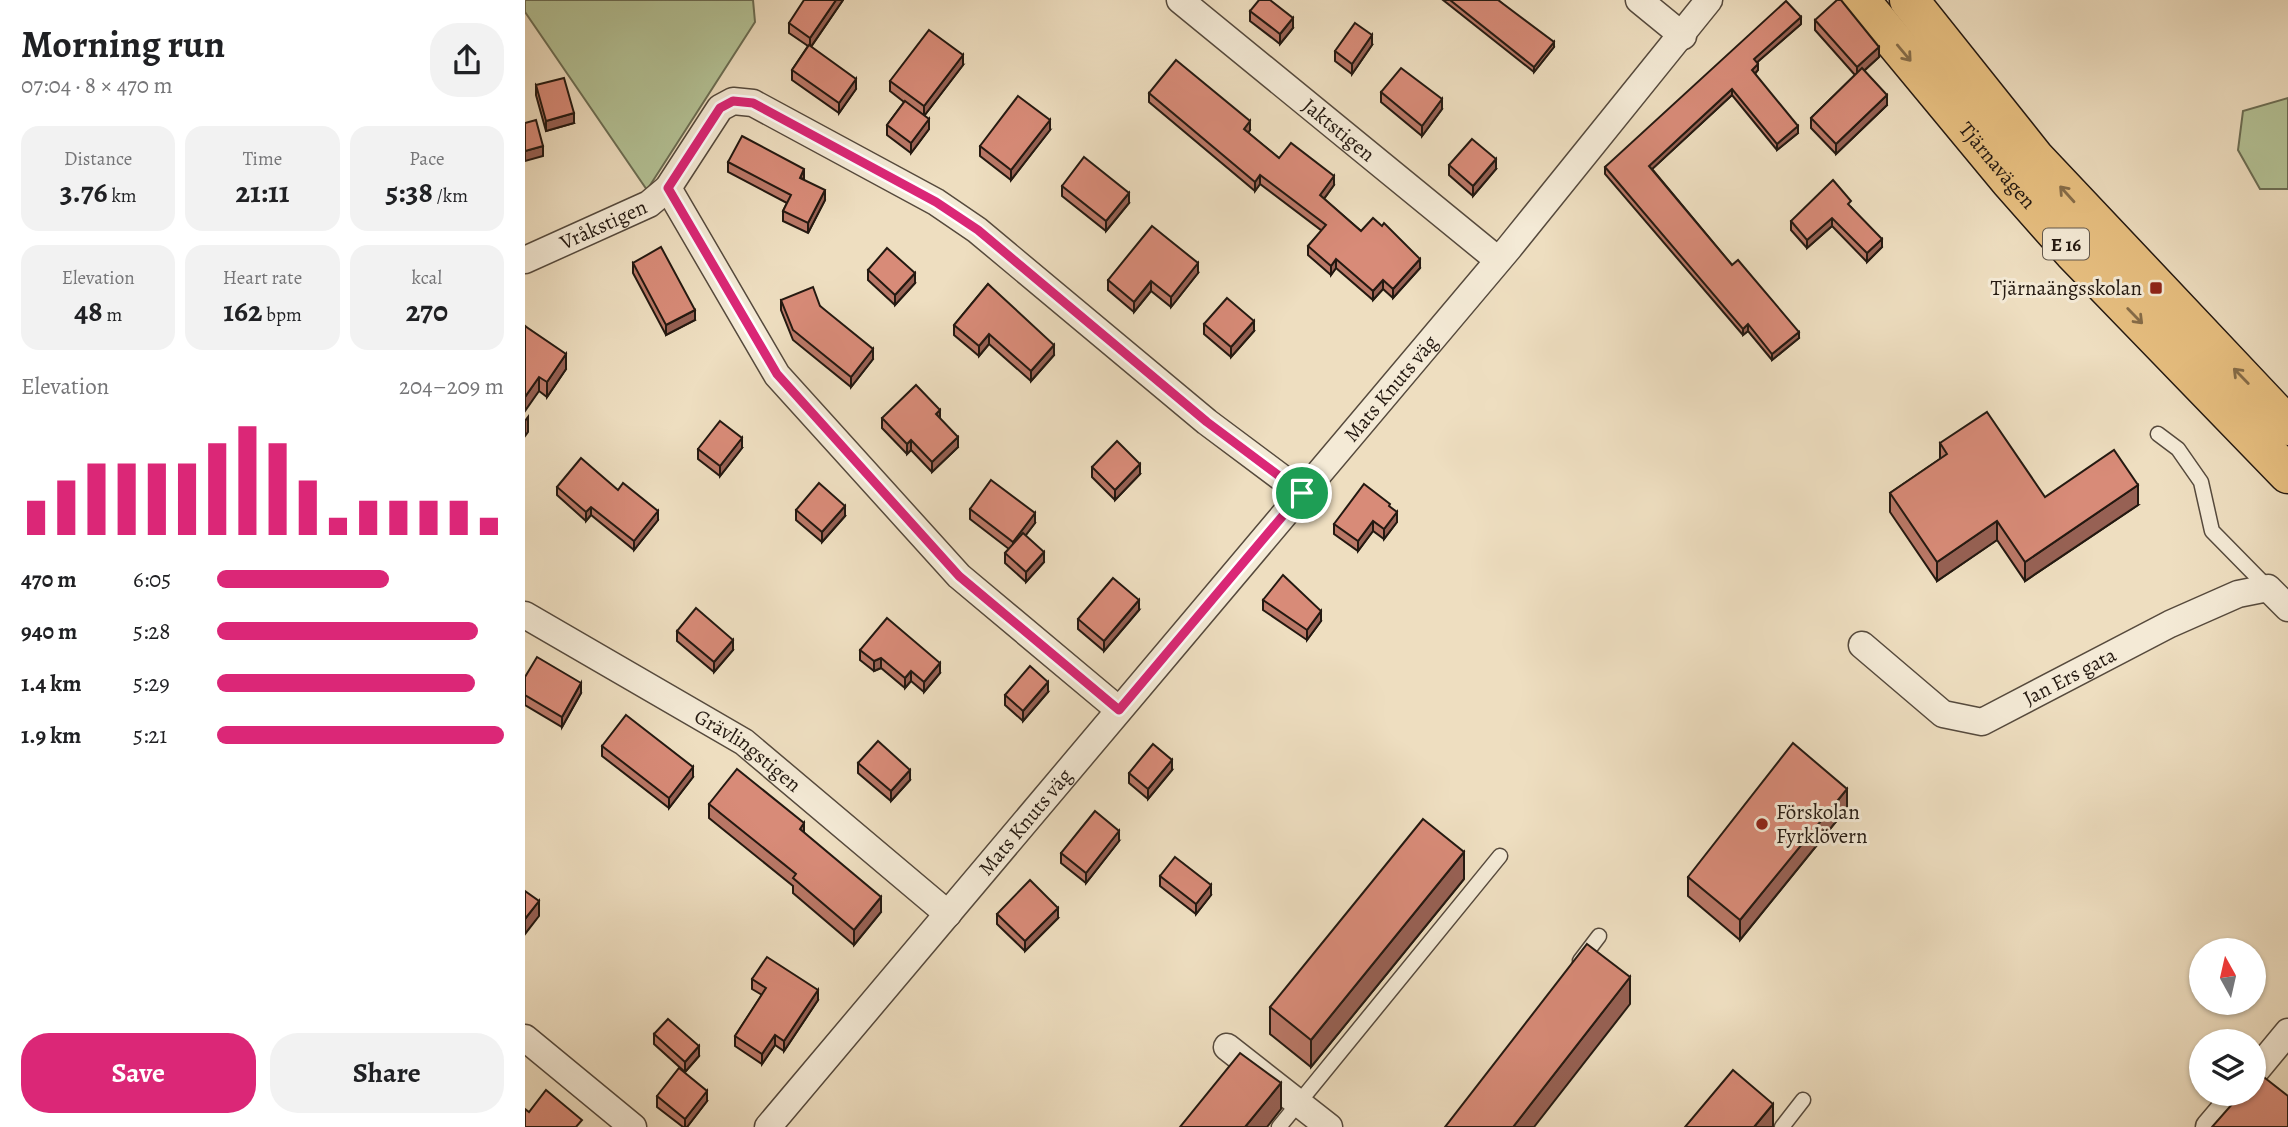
<!DOCTYPE html>
<meta charset="utf-8">
<style>
body{margin:0;font-family:Alegreya,serif;background:#f2f2f2;color:#202124;height:100vh;display:flex;flex-direction:column;font-size:26px;white-space:nowrap}
*{box-sizing:border-box;margin:0}
p{font-size:23px;color:#757577}
.icon{flex:none;width:38px;height:38px;fill:none;stroke:currentColor;stroke-width:2;stroke-linecap:round;stroke-linejoin:round}
.map{position:relative;flex:1;overflow:hidden}
.sheet{display:flex;flex-direction:column;background:#fff;width:525px}
.sheet>*{flex:none}
.needle{width:46px;rotate:352deg}
.tools{position:absolute;left:1664px;top:938px;display:grid;gap:14px}
.tools a{display:grid;place-items:center;width:77px;height:77px;border-radius:50%;background:#fff;box-shadow:0 2px 5px #0004;font-size:35px}
.pin{position:absolute;display:grid;place-items:center;width:60px;height:60px;color:#fff;margin:-30px;border:4px solid #fff;border-radius:50%;box-shadow:0 2px 7px #0007}
.round{display:grid;place-items:center;flex:none;width:74px;height:74px;border-radius:28px;background:#f2f2f2}
.overview{display:flex;align-items:center;justify-content:space-between;height:119px;padding:0 21px}
h1{font-size:38px;font-weight:700;line-height:52px}
.figures{display:grid;grid-template-columns:repeat(3,1fr);gap:10px;height:119px;padding:7px 21px}
.figures div{display:grid;align-content:center;border-radius:18px;background:#f2f2f2;text-align:center}
.figures b{font-size:30px;font-weight:700}
.figures small{font-size:19px;font-weight:400}
.figures p{font-size:19px}
.chart{height:196px;padding:14px 21px}
.chart p{display:flex;justify-content:space-between}
.chart svg{width:100%;height:126px;margin-top:7px;stroke:#db2777;stroke-width:6}
.action{display:flex;gap:14px;margin-top:auto;padding:14px 21px}
.action a{flex:1;height:80px;border-radius:28px;background:#db2777;color:#fff;font-size:28px;font-weight:700;line-height:80px;text-align:center}
.action a+a{background:#f2f2f2;color:#202124}
ul{padding:0 21px;list-style:none;font-size:23px}
li{display:grid;grid-template-columns:112px 84px 1fr;align-items:center;height:52px}
li i{height:18px;border-radius:9px;background:#db2777}
main{display:flex;flex:1;min-height:0}
.map>svg:first-child{display:block}
.green{fill:#b4c296;stroke:#6c6e54;stroke-width:2}
.lines{fill:none;stroke-linecap:round;stroke-linejoin:round}
.service-casing{stroke:#564a3d;stroke-width:17}
.minor-casing{stroke:#564a3d;stroke-width:29}
.trunk-casing{stroke:#241911;stroke-width:41}
.service{stroke:#f4ead6;stroke-width:14}
.minor{stroke:#f4ead6;stroke-width:26}
.trunk{stroke:#e7bf80;stroke-width:38}
.wall{fill:#ba7867;stroke:#241911;stroke-width:2}
.shaded-wall{fill:#976154;stroke:#241911;stroke-width:2}
.building{fill:#d88b78;stroke:#241911;stroke-width:2}
.oneway{stroke:#866c48}
.route-casing{stroke:#fff;stroke-width:14}
.route{stroke:#db2777;stroke-width:9}
.poi-dot{fill:#8f2418;stroke:#f4ead6;stroke-width:2.5}
.labels{text-anchor:middle;stroke-width:6;stroke-linejoin:round;paint-order:stroke}
.shield{fill:#f4ead6;stroke:#62584c;stroke-width:2}
.shield-label{font-size:19px;font-weight:bold;fill:#241911}
.street-label{font-size:21px;fill:#241911;stroke:#f4ead6}
.poi-label{font-size:21px;fill:#241911;stroke:#f4ead6;text-anchor:end}
</style>
<main>
<section class="sheet">
<div class="overview"><div><h1>Morning run</h1><p>07:04 · 8 × 470 m</p></div><a class="round"><svg class="icon" aria-label="share" viewBox="0 0 24 24"><path d="M12 15V3M7 8l5-5 5 5M5 13v7h14v-7"/></svg></a></div>
<div class="figures">
<div><p>Distance</p><b>3.76<small> km</small></b></div>
<div><p>Time</p><b>21:11</b></div>
<div><p>Pace</p><b>5:38<small> /km</small></b></div>
</div>
<div class="figures">
<div><p>Elevation</p><b>48<small> m</small></b></div>
<div><p>Heart rate</p><b>162<small> bpm</small></b></div>
<div><p>kcal</p><b>270</b></div>
</div>
<div class="chart"><p><span>Elevation</span>204–209 m</p>
<svg viewBox="0 0 160 44" preserveAspectRatio="none"><path d="M5 44V32M15 44V25M25 44V19M35 44V19M45 44V19M55 44V19M65 44V12M75 44V6M85 44V12M95 44V25M105 44V38M115 44V32M125 44V32M135 44V32M145 44V32M155 44V38"/></svg>
</div>
<ul>
<li><b>470 m</b>6:05<i style="width:60%"></i></li>
<li><b>940 m</b>5:28<i style="width:91%"></i></li>
<li><b>1.4 km</b>5:29<i style="width:90%"></i></li>
<li><b>1.9 km</b>5:21<i style="width:100%"></i></li>
</ul>
<div class="action"><a>Save</a><a>Share</a></div>
</section>
<div class="map">
<svg width="1763" height="1127" viewBox="0 0 1763 1127">
<rect width="100%" height="100%" fill="#eedec0"/>
<filter id="stains"><feTurbulence type="fractalNoise" baseFrequency=".00286" numOctaves="4"/><feColorMatrix values="0 0 0 0 .2 0 0 0 0 .09 0 0 0 0 .02 0 0 0 .5 -.17"/></filter>
<radialGradient id="worn" r=".72"><stop offset=".6" stop-color="#630" stop-opacity="0"/><stop offset="1" stop-color="#630" stop-opacity=".3"/></radialGradient>
<g class="green">
<path d="M0,0H228L230,22L122,190L0,12Z"/>
<path d="M1763,98V189H1735L1713,150L1718,111Z"/>
</g>
<g class="lines">
<g class="service-casing">
<g id="service">
<path d="M1633,434L1653,449L1676,482L1687,531L1743,588"/>
<path d="M1055,961L1074,936"/>
<path d="M754,1127L975,856"/>
<path d="M1257,1127L1278,1100"/>
</g>
</g>
<g class="minor-casing">
<g id="minor">
<path id="s1" d="M655,0L973,260"/>
<path d="M1114,0L1158,36"/>
<path d="M143,188L252,375L434,576L594,710"/>
<path id="s2" d="M0,260L124,204L143,188L195,108L208,101L228,103L411,202L452,230L682,422L777,493"/>
<path id="s3" d="M0,615L219,742L423,914"/>
<path id="s4" d="M1337,645L1418,714L1457,722L1645,624L1713,594L1743,588L1763,608"/>
<path d="M0,1038L108,1127"/>
<path d="M702,1047L804,1127"/>
<path d="M1729,1073L1763,1032"/>
<path id="s5" d="M243,1127L984,248L1184,0"/>
<path d="M1684,1127L1712,1094"/>
</g>
</g>
<g class="trunk-casing">
<g id="trunk">
<path id="s6" d="M1335,0L1485,181L1548,252L1763,474"/>
<path d="M1384,0L1510,158L1763,426"/>
</g>
</g>
<use href="#service" class="service"/>
<use href="#minor" class="minor"/>
<use href="#trunk" class="trunk"/>
</g>
<g class="wall">
<path d="M318,0L286,47L331,89L314,113L267,80V70L283,46L264,33V23Z"/>
<path d="M918,0H973L1029,47L1009,72Z"/>
<path d="M725,11L768,28L755,44L725,21Z"/>
<path d="M1290,20L1354,57L1339,71L1362,105L1311,154L1286,128V118L1330,75L1290,30Z"/>
<path d="M1276,24L1232,62L1233,70L1230,74L1273,133L1252,150L1207,95L1127,169L1207,265L1274,338L1247,360L1223,331L1218,335L1080,174V167Z"/>
<path d="M847,45L827,74L810,61V51Z"/>
<path d="M438,65L399,116L404,129L386,153L362,135V125L379,102L365,91V81Z"/>
<path d="M11,85L49,123L21,131L11,95Z"/>
<path d="M856,92L917,109L897,136L856,102Z"/>
<path d="M624,93L725,130L723,133L754,158L809,185L799,199L836,231L895,268L868,298L858,289L848,300L811,268L806,275L783,255V246L797,231L735,184L730,191L624,102Z"/>
<path d="M525,130L486,180L455,156V146Z"/>
<path d="M203,162L279,180L300,200L283,233L258,221V211L262,203L203,172Z"/>
<path d="M924,165L971,169L948,196L924,175Z"/>
<path d="M537,186L604,203L581,231L537,196Z"/>
<path d="M1326,207L1357,247L1342,262L1307,226L1282,248L1266,230V221Z"/>
<path d="M108,263L170,320L141,335L108,273Z"/>
<path d="M343,270L390,283L370,305L343,280Z"/>
<path d="M673,273L646,307L626,291L609,312L583,290V280Z"/>
<path d="M463,284L529,355L506,381L464,344L454,356L429,335V325Z"/>
<path d="M256,300L295,306L348,359L326,387L268,340L256,310Z"/>
<path d="M679,324L729,331L706,357L679,334Z"/>
<path d="M0,326L41,369L22,397L14,391Z"/>
<path d="M357,418L415,419L433,447L407,472L386,450L382,454L357,428Z"/>
<path d="M1415,443L1520,497L1613,505L1500,581L1472,540L1412,581L1365,512V493L1415,459Z"/>
<path d="M217,448L195,476L173,459V449Z"/>
<path d="M567,467L615,474L590,500L567,477Z"/>
<path d="M32,487L93,490L133,520L109,550L66,515L61,521L32,495Z"/>
<path d="M865,508L872,522L859,539L848,531L833,551L809,534V524Z"/>
<path d="M445,509L510,523L500,536L519,562L501,582L480,563V553L484,549L445,519Z"/>
<path d="M271,510L320,516L297,542L271,520Z"/>
<path d="M738,600L796,621L782,640L738,610Z"/>
<path d="M614,610L579,651L553,629V619Z"/>
<path d="M152,631L208,650L189,672L152,641Z"/>
<path d="M335,650L415,673L399,692L386,681L380,688L356,668L349,671L335,660Z"/>
<path d="M0,677L56,693L37,727L0,705Z"/>
<path d="M523,692L498,721L480,705V695Z"/>
<path d="M77,746L168,777L144,808L77,756Z"/>
<path d="M333,763L385,780L366,801L333,773Z"/>
<path d="M647,770L623,799L604,783V773Z"/>
<path d="M184,804L279,833L356,912L329,945L268,893V886L184,818Z"/>
<path d="M1322,808L1215,940L1163,896V877Z"/>
<path d="M594,841L561,883L536,863V853Z"/>
<path d="M635,876L686,895L671,914L635,886Z"/>
<path d="M939,879L786,1067L745,1034V1007Z"/>
<path d="M472,914L533,918L500,951L472,924Z"/>
<path d="M227,979L293,1000L259,1051L250,1045L237,1064L210,1046V1036L237,995L227,989Z"/>
<path d="M129,1034L174,1056L160,1072L129,1044Z"/>
<path d="M132,1096L182,1101L162,1127H158L132,1107Z"/>
</g>
<g class="shaded-wall">
<path d="M311,0H318L285,48V38Z"/>
<path d="M1276,17V24L1229,65V59Z"/>
<path d="M768,18V28L755,44V34Z"/>
<path d="M847,35V45L827,74V64Z"/>
<path d="M1029,42V47L1009,72V67Z"/>
<path d="M1354,47V57L1332,77V67Z"/>
<path d="M438,55V65L399,116V106Z"/>
<path d="M1233,64V70L1227,77V70Z"/>
<path d="M331,79V89L314,113V103Z"/>
<path d="M1207,89V95L1124,172V166Z"/>
<path d="M1362,95V105L1311,154V144Z"/>
<path d="M917,99V109L897,136V126Z"/>
<path d="M49,113V123L21,131V121Z"/>
<path d="M404,119V129L386,153V143Z"/>
<path d="M525,120V130L486,180V170Z"/>
<path d="M725,121V130L719,138V129Z"/>
<path d="M1273,126V133L1252,150V144Z"/>
<path d="M18,146V156L0,161V151Z"/>
<path d="M971,159V169L948,196V186Z"/>
<path d="M279,169V179L275,178Z"/>
<path d="M735,175V184L730,191V182Z"/>
<path d="M809,176V185L795,204V195Z"/>
<path d="M300,190V200L283,233V223Z"/>
<path d="M604,193V203L581,231V221Z"/>
<path d="M1307,218V226L1282,248V240Z"/>
<path d="M1357,239V247L1342,262V253Z"/>
<path d="M811,259V268L806,275V266Z"/>
<path d="M895,259V268L868,298V289Z"/>
<path d="M673,263V273L646,307V297Z"/>
<path d="M390,273V283L370,305V295Z"/>
<path d="M858,280V289L848,300V291Z"/>
<path d="M626,281V291L609,312V302Z"/>
<path d="M170,310V320L141,335V325Z"/>
<path d="M729,321V331L706,357V347Z"/>
<path d="M1223,324V331L1218,335V329Z"/>
<path d="M1274,332V338L1247,360V354Z"/>
<path d="M464,334V344L454,356V346Z"/>
<path d="M529,345V355L506,381V371Z"/>
<path d="M348,349V359L326,387V377Z"/>
<path d="M41,354V369L22,397V382Z"/>
<path d="M14,377V391L0,411V397Z"/>
<path d="M415,410V420L411,414Z"/>
<path d="M3,417V432L0,436V421Z"/>
<path d="M433,437V447L407,472V462Z"/>
<path d="M217,438V448L195,476V466Z"/>
<path d="M386,440V450L382,454V444Z"/>
<path d="M615,464V474L590,500V490Z"/>
<path d="M1613,485V505L1500,581V562Z"/>
<path d="M320,506V516L297,542V532Z"/>
<path d="M66,507V515L61,521V512Z"/>
<path d="M133,511V520L109,550V541Z"/>
<path d="M872,512V522L859,539V529Z"/>
<path d="M510,513V523L488,552V542Z"/>
<path d="M848,521V531L833,551V541Z"/>
<path d="M1472,521V540L1412,581V562Z"/>
<path d="M519,552V562L501,582V572Z"/>
<path d="M614,600V610L579,651V641Z"/>
<path d="M796,611V621L782,640V630Z"/>
<path d="M208,640V650L189,672V662Z"/>
<path d="M356,658V668L349,671V661Z"/>
<path d="M415,663V673L399,692V682Z"/>
<path d="M386,671V681L380,688V678Z"/>
<path d="M523,682V692L498,721V711Z"/>
<path d="M56,683V693L37,727V717Z"/>
<path d="M647,760V770L623,799V789Z"/>
<path d="M168,767V777L144,808V798Z"/>
<path d="M385,770V780L366,801V791Z"/>
<path d="M1322,789V808L1215,940V920Z"/>
<path d="M279,823V838L275,829Z"/>
<path d="M594,831V841L561,883V873Z"/>
<path d="M939,852V879L786,1067V1040Z"/>
<path d="M686,885V895L671,914V904Z"/>
<path d="M356,897V912L329,945V930Z"/>
<path d="M14,901V916L0,934V919Z"/>
<path d="M533,908V918L500,951V941Z"/>
<path d="M1105,977V1004L1009,1127H988Z"/>
<path d="M293,990V1000L259,1051V1041Z"/>
<path d="M250,1035V1045L237,1064V1054Z"/>
<path d="M174,1046V1056L160,1072V1062Z"/>
<path d="M756,1083V1109L742,1127H720Z"/>
<path d="M182,1091V1101L162,1127H160V1119Z"/>
<path d="M1248,1104V1127H1229Z"/>
</g>
<g class="building">
<path d="M279,0H311L285,38L264,23Z"/>
<path d="M734,0H745L768,18L755,34L725,11Z"/>
<path d="M925,0H973L1029,42L1009,67Z"/>
<path d="M1312,0H1316L1354,47L1332,67L1290,20Z"/>
<path d="M1261,1L1276,17L1229,59L1233,64L1227,70L1273,126L1252,144L1207,89L1124,166L1207,265L1213,260L1274,332L1247,354L1223,324L1218,329L1080,167Z"/>
<path d="M830,23L847,35L827,64L810,51Z"/>
<path d="M404,30L438,55L399,106L365,81Z"/>
<path d="M284,45L331,79L314,103L267,70Z"/>
<path d="M651,60L725,121L719,129L754,158L766,143L809,176L795,195L836,231L848,218L857,226L859,223L895,259L868,289L858,280L848,291L811,259L806,266L783,246L801,225L735,175L730,182L624,93Z"/>
<path d="M876,68L917,99L897,126L856,92Z"/>
<path d="M1337,68L1362,95L1311,144L1286,118Z"/>
<path d="M39,78L49,113L21,121L11,85Z"/>
<path d="M493,96L525,120L486,170L455,146Z"/>
<path d="M380,101L404,119L386,143L362,125Z"/>
<path d="M11,120L18,146L0,151V123Z"/>
<path d="M217,136L279,169L275,178L300,190L283,223L258,211L266,195L203,162Z"/>
<path d="M947,139L971,159L948,186L924,165Z"/>
<path d="M559,157L604,193L581,221L537,186Z"/>
<path d="M1308,180L1326,201L1323,204L1357,239L1342,253L1307,218L1282,240L1266,221Z"/>
<path d="M627,226L673,263L646,297L626,281L609,302L583,280Z"/>
<path d="M136,247L170,310L141,325L108,263Z"/>
<path d="M362,248L390,273L370,295L343,270Z"/>
<path d="M463,284L529,345L506,371L464,334L454,346L429,325Z"/>
<path d="M288,287L295,306L348,349L326,377L268,330L256,300Z"/>
<path d="M702,298L729,321L706,347L679,324Z"/>
<path d="M0,326L41,354L22,382L14,377L0,397Z"/>
<path d="M391,385L415,410L411,414L433,437L407,462L386,440L382,444L357,418Z"/>
<path d="M1462,412L1520,497L1589,450L1613,485L1500,562L1472,521L1412,562L1365,493L1422,454L1415,443Z"/>
<path d="M195,421L217,438L195,466L173,449Z"/>
<path d="M592,441L615,464L590,490L567,467Z"/>
<path d="M56,458L93,490L98,483L133,511L109,541L66,507L61,512L32,487Z"/>
<path d="M466,480L510,513L488,542L445,509Z"/>
<path d="M294,483L320,506L297,532L271,510Z"/>
<path d="M839,484L865,504L864,506L872,512L859,529L848,521L833,541L809,524Z"/>
<path d="M498,533L519,552L501,572L480,553Z"/>
<path d="M758,575L796,611L782,630L738,600Z"/>
<path d="M588,578L614,600L579,641L553,619Z"/>
<path d="M171,608L208,640L189,662L152,631Z"/>
<path d="M362,618L415,663L399,682L386,671L380,678L356,658L349,661L335,650Z"/>
<path d="M12,657L56,683L37,717L0,695V677Z"/>
<path d="M505,666L523,682L498,711L480,695Z"/>
<path d="M101,715L168,767L144,798L77,746Z"/>
<path d="M353,741L385,770L366,791L333,763Z"/>
<path d="M1268,743L1322,789L1215,920L1163,877Z"/>
<path d="M628,744L647,760L623,789L604,773Z"/>
<path d="M212,769L279,823L275,829L356,897L329,930L268,878L271,874L184,804Z"/>
<path d="M570,811L594,831L561,873L536,853Z"/>
<path d="M898,819L939,852L786,1040L745,1007Z"/>
<path d="M650,857L686,885L671,904L635,876Z"/>
<path d="M505,880L533,908L500,941L472,914Z"/>
<path d="M0,891L14,901L0,919Z"/>
<path d="M1062,944L1105,977L988,1127H920Z"/>
<path d="M242,957L293,990L259,1041L250,1035L237,1054L210,1036L241,988L227,979Z"/>
<path d="M143,1019L174,1046L160,1062L129,1034Z"/>
<path d="M715,1053L756,1083L720,1127H655Z"/>
<path d="M154,1068L182,1091L160,1119L132,1096Z"/>
<path d="M1208,1070L1248,1104L1229,1127H1160Z"/>
<path d="M1731,1071L1763,1096V1127H1687L1716,1094H1729V1075Z"/>
<path d="M21,1090L57,1120L51,1127H0V1109L4,1112Z"/>
</g>
<defs><path id="oneway-shaft" d="M-6 0H5M1.5-3L5.5 0L1.5 3" fill="none" stroke-width="1.6" stroke-linecap="round" stroke-linejoin="round" transform="scale(1.75)"/></defs>
<g class="oneway">
<use href="#oneway-shaft" transform="translate(1379 53) rotate(50)"/>
<use href="#oneway-shaft" transform="translate(1542 194) rotate(-132)"/>
<use href="#oneway-shaft" transform="translate(1610 316) rotate(46)"/>
<use href="#oneway-shaft" transform="translate(1716 376) rotate(-134)"/>
</g>
<g class="lines">
<g class="route-casing">
<path id="route" d="M208,101L228,103L411,202L453,230L682,422L777,493L594,710L434,576L252,374L143,188L195,108Z"/>
</g>
<use href="#route" class="route"/>
</g>
<g class="poi-dot">
<rect x="1624" y="281" width="14" height="14" rx="3.5"/>
<circle cx="1237" cy="824" r="7"/>
</g>
<g class="labels">
<rect class="shield" x="1518" y="228.5" width="46" height="31" rx="5"/>
<g class="shield-label">
<text x="1541" y="251">E 16</text>
</g>
<g class="street-label">
<text dy="7" stroke="none"><textPath href="#s1" startOffset="205">Jaktstigen</textPath></text>
<text dy="7" stroke="none"><textPath href="#s6" startOffset="215">Tjärnavägen</textPath></text>
<text dy="7" stroke="none"><textPath href="#s2" startOffset="86">Vråkstigen</textPath></text>
<text dy="7" stroke="none"><textPath href="#s5" startOffset="966">Mats Knuts väg</textPath></text>
<text dy="7" stroke="none"><textPath href="#s4" startOffset="245">Jan Ers gata</textPath></text>
<text dy="7" stroke="none"><textPath href="#s3" startOffset="261">Grävlingstigen</textPath></text>
<text dy="7" stroke="none"><textPath href="#s5" startOffset="399">Mats Knuts väg</textPath></text>
</g>
<g class="poi-label">
<text x="1617" y="295">Tjärnaängsskolan</text>
<text x="1251" y="819" text-anchor="start">Förskolan<tspan x="1251" dy="24">Fyrklövern</tspan></text>
</g>
</g>
<rect width="100%" height="100%" filter="url(#stains)"/>
<rect width="100%" height="100%" fill="url(#worn)"/>
</svg>
<div class="tools">
<a><svg class="needle" viewBox="-14 -14 28 28"><path d="M0-13l5 13h-10z" fill="#e53935"/><path d="M0 13l5-13h-10z" fill="#757577"/></svg></a>
<a><svg class="icon" aria-label="layers" viewBox="0 0 24 24"><path d="M12 4l9 5-9 5-9-5zM3 14l9 5 9-5"/></svg></a>
</div>
<div class="pin" style="left:777px;top:493px;background:#1e9e55"><svg class="icon" aria-label="arrive" viewBox="0 0 24 24"><path d="M6 21V4h12l-3 4 3 4H6"/></svg></div>
</div>
</main>
